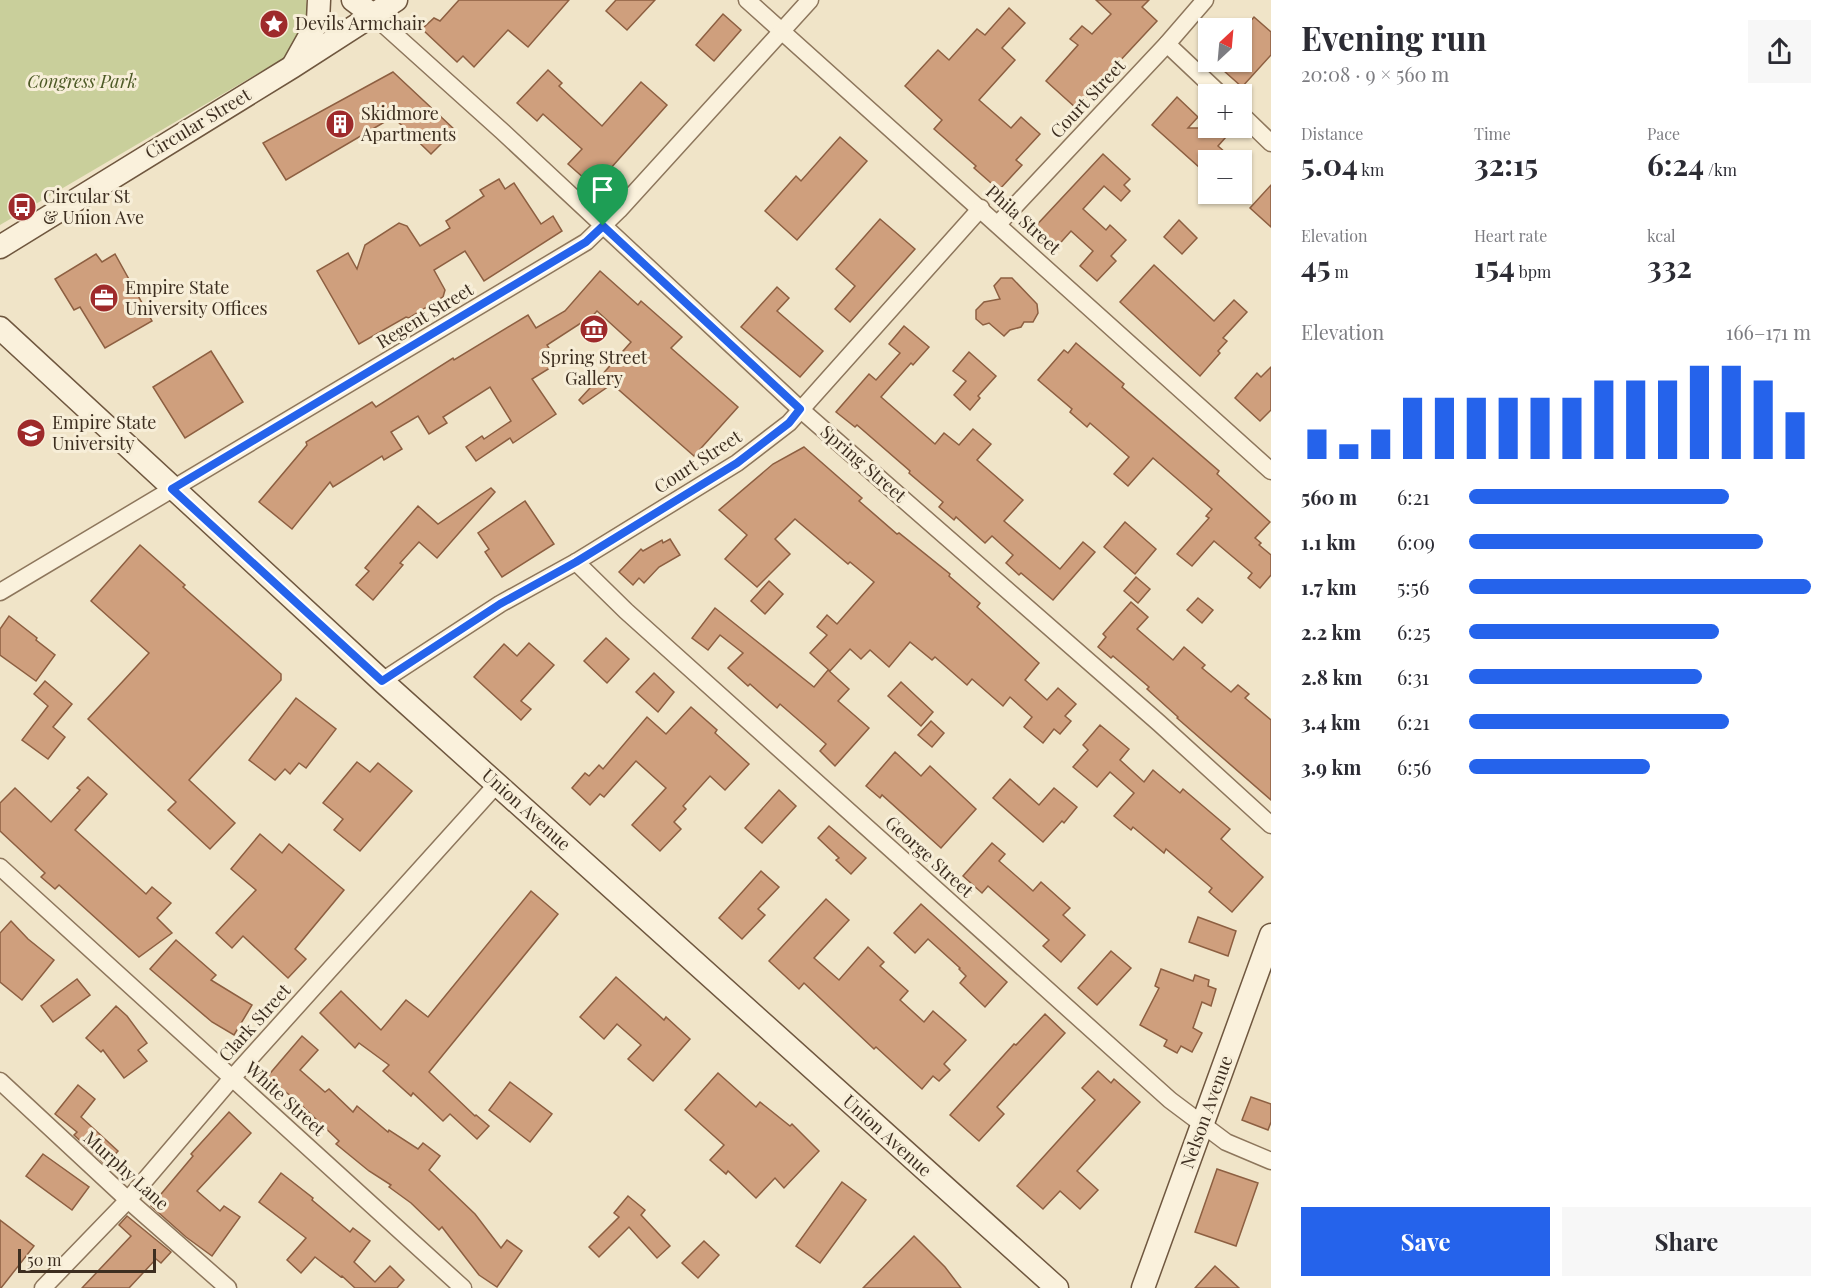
<!DOCTYPE html>
<meta charset="utf-8">
<style>
body{margin:0;font-family:"Playfair Display",serif;background:#f7f7f7;color:#2b2b33;height:100vh;display:flex;flex-direction:column;font-size:22px;white-space:nowrap}
*{box-sizing:border-box;margin:0}
p{font-size:20px;color:#7c7c81}
.icon{flex:none;width:33px;height:33px;fill:none;stroke:currentColor;stroke-width:2;stroke-linecap:round;stroke-linejoin:round}
.map{position:relative;flex:1;overflow:hidden}
.sheet{display:flex;flex-direction:column;background:#fff;width:570px}
.sheet>*{flex:none}
.needle{width:39px;rotate:26deg}
.fabs{position:absolute;left:1198px;top:18px;display:grid;gap:12px}
.fabs a{display:grid;place-items:center;width:54px;height:54px;border-radius:0px;background:#fff;box-shadow:0 2px 4px #0004;font-size:30px}
.scale{position:absolute;left:18px;bottom:15px;width:138px;box-sizing:border-box;padding-left:6px;border:3px solid #3d2e20;border-top:0;font-size:16px;line-height:21px;white-space:nowrap;color:#3d2e20;-webkit-text-stroke:4px #f7eed8;paint-order:stroke}
.pin{position:absolute;display:grid;place-items:center;width:51px;height:51px;color:#fff;margin:-62px -26px;border-radius:50% 50% 50% 0;rotate:-45deg;box-shadow:0 0 6px #0007}
.pin .icon{rotate:45deg}
.round{display:grid;place-items:center;flex:none;width:63px;height:63px;border-radius:0px;background:#f7f7f7}
.summary{display:flex;align-items:center;justify-content:space-between;height:102px;padding:0 30px}
h1{font-size:33px;font-weight:700;line-height:45px}
.metrics{display:grid;grid-template-columns:repeat(3,1fr);gap:9px;height:102px;padding:6px 30px}
.metrics div{display:grid;align-content:center}
.metrics b{font-size:30px;font-weight:700}
.metrics small{font-size:16px;font-weight:400}
.metrics p{font-size:16px}
.chart{height:168px;padding:12px 30px}
.chart p{display:flex;justify-content:space-between}
.chart svg{width:100%;height:108px;margin-top:6px;stroke:#2563eb;stroke-width:6}
.primary-button{display:flex;gap:12px;margin-top:auto;padding:12px 30px}
.primary-button a{flex:1;height:69px;border-radius:0px;background:#2563eb;color:#fff;font-size:24px;font-weight:700;line-height:69px;text-align:center}
.primary-button a+a{background:#f7f7f7;color:#2b2b33}
ul{padding:0 30px;list-style:none;font-size:20px}
li{display:grid;grid-template-columns:96px 72px 1fr;align-items:center;height:45px}
li i{height:15px;border-radius:8px;background:#2563eb}
main{display:flex;flex:1;min-height:0}
.map>svg:first-child{display:block}
.green{fill:#c9cf9b}
.building{fill:#cf9f7d;stroke:#8d5f41;stroke-width:1.5}
.lines{fill:none;stroke-linecap:round;stroke-linejoin:round}
.street-casing{stroke:#8d765c;stroke-width:19}
.secondary-casing{stroke:#6f573f;stroke-width:25}
.street{stroke:#faf1dc;stroke-width:16}
.secondary{stroke:#faf1dc;stroke-width:22}
.route-casing{stroke:#fff;stroke-width:12}
.route{stroke:#2563eb;stroke-width:8}
.labels{text-anchor:middle;stroke-width:6;stroke-linejoin:round;paint-order:stroke}
.poi-label{font-size:18px;fill:#3d2e20;stroke:#f7eed8;text-anchor:start}
.park-label{font-size:18px;font-style:italic;fill:#4d5a26;stroke:#f7eed8}
.street-label{font-size:18px;fill:#3d2e20;stroke:#f7eed8}
</style>
<main>
<div class="map">
<svg width="1271" height="1288" viewBox="0 0 1271 1288">
<rect width="100%" height="100%" fill="#f0e4c8"/>
<path class="green" d="M0,0H306L310,22L291,54L0,225Z"/>
<g class="building">
<path d="M459,0H569L528,47L508,30L474,67L463,56L457,62L422,29L434,18L440,21Z"/>
<path d="M616,0H655L627,30L606,11Z"/>
<path d="M1096,0H1149L1142,7L1157,21L1076,108L1046,81L1078,45L1070,39L1082,26L1092,34L1111,14Z"/>
<path d="M1009,8L1025,23L1002,48L1015,60L979,100L1011,128L1021,117L1040,134L1016,160L1022,165L999,190L974,168L976,166L934,129L942,120L905,86L938,50L949,60L977,29L985,35Z"/>
<path d="M723,14L741,30L714,61L696,45Z"/>
<path d="M1254,17L1271,32V55L1242,87L1214,62H1242V31Z"/>
<path d="M548,70L562,83L559,86L602,126L641,82L667,105L594,187L568,164L582,149L543,114L537,121L517,103Z"/>
<path d="M393,72L455,130L431,154L393,117L286,180L263,143Z"/>
<path d="M1177,97L1198,117L1188,128H1234L1218,146L1234,160H1209V176L1152,125Z"/>
<path d="M840,137L867,161L797,240L765,211L796,176L801,181Z"/>
<path d="M1103,154L1130,179L1124,185L1130,191L1121,201L1104,186L1083,209L1106,230L1110,225L1126,240L1111,256L1116,261L1097,281L1080,266L1093,251L1071,231L1054,250L1032,230Z"/>
<path d="M499,179L505,189L514,183L541,224L553,216L562,231L484,281L465,251L434,270L445,290L443,297L409,318L406,317L359,344L317,271L348,253L357,269L365,245L399,223L407,226L420,246L450,228L446,221L484,196L480,190Z"/>
<path d="M1271,185V227L1250,208Z"/>
<path d="M880,219L915,249L850,322L835,309L855,286L836,269Z"/>
<path d="M1179,220L1197,238L1182,254L1164,237Z"/>
<path d="M96,254L102,262L115,254L152,321L105,348L80,307L74,310L55,279Z"/>
<path d="M1154,265L1214,321L1234,300L1247,312L1223,338L1227,341L1218,351L1220,353L1200,376L1120,302Z"/>
<path d="M600,271L638,305L641,301L682,337L671,348L738,407L694,456L612,384L583,404L579,400L590,388L583,378L595,370L600,377L631,342L597,311L586,323L584,321L547,345L558,363L532,379L556,414L513,443L510,438L476,461L466,447L482,436L484,439L511,421L490,387L443,417L447,423L429,434L418,416L391,432L402,449L384,460L382,456L333,487L330,482L292,529L259,502L307,445L306,442L372,402L376,407L453,358L454,360L528,315L536,328L565,311Z"/>
<path d="M1001,278H1012L1037,304L1038,313L1033,322H1024L1021,327L1010,330L1004,336L989,323L983,325L976,319V310L984,302L1000,299L994,286Z"/>
<path d="M777,287L789,298L777,311L823,351L800,377L741,327Z"/>
<path d="M904,326L929,347L913,365L911,363L881,397L935,444L944,433L959,445L973,429L991,444L977,460L1023,500L1004,521L1060,569L1083,542L1095,552L1053,600L1021,573L1019,575L1006,563L1013,555L992,536L985,543L956,517L954,520L939,507L943,502L909,473L910,471L857,425L855,427L836,412L869,374L876,380L900,353L889,344Z"/>
<path d="M1076,343L1124,384L1122,387L1219,471L1217,474L1270,522L1255,538L1261,543L1259,545L1271,555V575L1260,588L1248,578L1252,573L1214,541L1192,566L1177,554L1209,518L1206,516L1212,509L1153,458L1128,486L1114,474L1129,457L1090,423L1087,427L1070,412L1072,409L1038,380L1064,350L1068,353Z"/>
<path d="M211,351L243,402L185,438L153,387Z"/>
<path d="M969,352L996,376L978,396L980,398L970,410L954,395L966,381L953,371Z"/>
<path d="M1271,367V410L1260,421L1235,398L1257,373L1261,377Z"/>
<path d="M804,447L862,498L859,501L897,534L899,533L950,574L949,576L980,603L977,607L1039,663L1025,680L1047,700L1058,688L1076,704L1065,716L1071,721L1060,734L1054,729L1043,743L1024,727L1032,717L1010,697L1003,706L972,679L967,685L935,657L932,660L910,642L889,667L870,650L861,659L850,649L830,671L810,653L827,635L817,627L827,615L837,624L874,582L850,562L848,564L795,519L775,539L790,554L757,587L725,559L747,535L719,510L773,464Z"/>
<path d="M491,488L495,492L437,558L419,542L400,563L403,565L373,600L356,585L369,571L365,568L418,506L438,524Z"/>
<path d="M525,501L554,544L502,577L485,552L489,549L478,533Z"/>
<path d="M1125,522L1156,549L1135,574L1104,547Z"/>
<path d="M670,539L680,555L659,567L644,583L639,578L633,585L619,572L641,549L643,551L662,540L663,543Z"/>
<path d="M140,545L185,585L183,587L281,674V680L189,780L235,823L210,849L168,810L176,802L88,719L149,653L91,601Z"/>
<path d="M1136,577L1150,589L1138,603L1124,591Z"/>
<path d="M769,581L783,594L765,614L751,601Z"/>
<path d="M1198,598L1213,610L1202,623L1187,610Z"/>
<path d="M1131,602L1148,617L1137,629L1173,660L1184,647L1205,665L1202,668L1231,692L1238,685L1249,694L1245,698L1271,720V800L1177,718L1178,717L1147,689L1149,687L1113,656L1111,658L1098,647L1106,637L1103,634Z"/>
<path d="M715,608L814,687L828,670L849,689L838,701L869,728L835,766L820,751L826,744L780,704L777,708L750,684L748,686L728,668L743,653L720,635L708,650L692,638Z"/>
<path d="M9,616L37,638L36,640L55,655L36,681L0,655V629Z"/>
<path d="M606,638L629,659L607,683L584,661Z"/>
<path d="M529,643L554,665L521,701L531,709L521,720L474,677L504,644L517,656Z"/>
<path d="M654,673L674,692L658,712L636,692Z"/>
<path d="M45,681L72,704L53,727L65,737L48,759L22,740L48,706L34,694Z"/>
<path d="M901,682L933,712L921,726L888,696Z"/>
<path d="M296,698L336,729L306,768L299,763L290,774L285,769L275,780L249,760Z"/>
<path d="M691,707L717,730L715,733L749,764L725,790L710,776L683,806L686,809L674,822L681,829L660,851L632,825L666,788L636,761L604,797L600,794L590,805L572,788L585,773L589,776L599,765L603,769L647,717L666,734Z"/>
<path d="M931,721L944,733L932,747L918,735Z"/>
<path d="M1100,725L1129,749L1120,760L1144,782L1153,770L1180,793L1183,789L1230,829L1221,839L1263,877L1232,912L1209,892L1212,888L1166,849L1164,853L1133,827L1131,830L1114,816L1134,793L1110,772L1097,787L1073,767L1088,750L1083,745Z"/>
<path d="M895,752L921,776L930,766L976,809L941,848L882,795L880,798L866,786Z"/>
<path d="M357,762L370,772L378,763L412,791L360,851L334,830L343,819L323,803Z"/>
<path d="M88,777L107,794L75,830L146,894L152,887L171,903L157,918L172,933L139,957L59,885L55,889L41,877L45,873L0,831V803L15,788L51,822L80,790L77,788Z"/>
<path d="M1010,779L1039,805L1054,788L1077,807L1064,823L1062,821L1043,842L993,798Z"/>
<path d="M779,790L796,806L762,843L745,828Z"/>
<path d="M829,826L866,858L851,874L836,860L839,858L818,838Z"/>
<path d="M260,834L282,853L289,844L344,890L295,949L306,959L288,978L243,936L232,948L216,933L256,890L231,869Z"/>
<path d="M992,843L1005,854L999,861L1023,882L1033,891L1041,882L1070,908L1063,915L1085,935L1061,962L1043,946L1049,940L988,886L982,893L963,876Z"/>
<path d="M761,871L779,887L758,909L765,915L742,939L719,918Z"/>
<path d="M531,891L558,914L429,1072L475,1116L476,1115L489,1126L477,1139L450,1114L443,1121L413,1093L411,1096L383,1071L389,1065L359,1043L355,1048L320,1013L341,991L381,1030L406,1000L428,1017Z"/>
<path d="M826,899L849,920L814,958L839,980L868,947L884,962L880,966L908,991L900,1000L924,1022L933,1011L966,1040L944,1064L950,1070L939,1081L933,1076L922,1089L876,1047L874,1049L804,983L799,989L769,961Z"/>
<path d="M921,904L1007,982L985,1007L960,983L966,976L959,969L960,968L928,939L915,953L894,933Z"/>
<path d="M1198,917L1236,931L1228,956L1189,942Z"/>
<path d="M11,921L28,939L54,960L22,1000L0,982V933Z"/>
<path d="M176,940L216,975L211,980L252,1005L234,1035L212,1022L150,969Z"/>
<path d="M1111,951L1131,968L1097,1005L1078,988Z"/>
<path d="M1161,969L1193,981L1195,975L1209,980L1208,986L1216,989L1211,1006L1202,1002L1193,1028L1202,1033L1192,1052L1181,1046L1177,1053L1164,1046L1167,1040L1140,1025L1159,988L1155,986Z"/>
<path d="M616,977L664,1020L666,1017L690,1039L653,1081L628,1059L641,1045L617,1024L604,1039L580,1017Z"/>
<path d="M77,979L90,995L53,1022L41,1006Z"/>
<path d="M116,1006L127,1016L147,1043L138,1050L147,1061L124,1078L103,1050L101,1052L86,1038Z"/>
<path d="M1045,1014L1065,1033L997,1107L1004,1114L979,1141L950,1115L1014,1044L1016,1045Z"/>
<path d="M302,1036L318,1050L300,1070L325,1092L329,1089L353,1112L357,1106L388,1132L389,1130L418,1149L423,1143L440,1156L429,1170L475,1214L501,1248L507,1240L522,1251L497,1287L479,1275L442,1227L439,1230L411,1203L389,1187L391,1185L369,1171L336,1144L339,1141L297,1101L267,1077Z"/>
<path d="M1098,1071L1111,1083L1114,1079L1140,1102L1077,1171L1098,1190L1080,1209L1060,1191L1043,1209L1017,1186L1095,1100L1082,1088Z"/>
<path d="M718,1073L756,1107L760,1102L790,1126L792,1124L819,1151L784,1188L775,1178L756,1198L728,1171L726,1174L710,1160L724,1145L685,1110Z"/>
<path d="M510,1082L552,1114L530,1142L489,1110Z"/>
<path d="M78,1085L95,1099L81,1117L118,1151L106,1165L74,1135L77,1132L55,1114Z"/>
<path d="M1251,1097L1271,1104V1122L1268,1130L1242,1120Z"/>
<path d="M229,1112L251,1133L197,1191L220,1211L224,1206L240,1217L212,1256L186,1237L151,1206L193,1156L191,1154Z"/>
<path d="M43,1154L89,1187L72,1210L26,1176Z"/>
<path d="M1217,1169L1258,1183L1236,1246L1195,1232Z"/>
<path d="M281,1173L313,1198L312,1200L350,1232L353,1228L370,1241L354,1262L375,1282L390,1266L404,1280L397,1288H355L342,1276L341,1277L315,1257L301,1273L287,1260L306,1238L259,1202Z"/>
<path d="M842,1182L866,1200L820,1263L796,1246Z"/>
<path d="M628,1196L645,1210L641,1215L670,1246L657,1258L629,1227L599,1257L589,1247L619,1217L614,1213Z"/>
<path d="M127,1216L171,1252L161,1263L156,1259L129,1288H82L131,1236L119,1225Z"/>
<path d="M0,1220L34,1246L1,1288H0Z"/>
<path d="M914,1236L945,1267L961,1288H863Z"/>
<path d="M704,1241L719,1255L698,1278L682,1263Z"/>
<path d="M1215,1266L1239,1288H1195Z"/>
</g>
<g class="lines">
<g class="street-casing">
<g id="street">
<path d="M747,0L1271,471"/>
<path d="M373,15L503,132L800,409L1159,723L1271,825"/>
<path d="M1167,44L1220,94"/>
<path d="M1242,115L1271,143"/>
<path d="M998,224L1167,44L1205,0"/>
<path d="M576,562L626,611L1170,1100L1226,1142L1271,1161"/>
<path d="M0,592L586,242L619,210L810,0"/>
<path d="M382,681L500,604L576,562L737,463L789,423L981,208"/>
<path d="M0,867L463,1288"/>
<path d="M0,1081L128,1200L228,1288"/>
<path d="M43,1288L128,1200L233,1077L497,784"/>
</g>
</g>
<g class="secondary-casing">
<g id="secondary">
<path d="M353,0L373,15"/>
<path d="M294,64L318,21L319,0"/>
<path d="M0,247L292,67L396,0"/>
<path d="M0,328L382,681L1057,1288"/>
<path d="M1143,1288L1271,935"/>
</g>
</g>
<use href="#street" class="street"/>
<use href="#secondary" class="secondary"/>
</g>
<g class="lines">
<g class="route-casing">
<path id="route" d="M603,226L800,409L789,423L737,463L576,562L500,604L382,681L172,489L586,242Z"/>
</g>
<use href="#route" class="route"/>
</g>
<defs>
<g id="sight-disc" transform="scale(1.5)"><circle r="9.5" fill="#9e2a2b" stroke="#f7eed8"/><path d="M0-6L1.8-2.2L6-1.7L2.9 1.2L3.7 5.4L0 3.3L-3.7 5.4L-2.9 1.2L-6-1.7L-1.8-2.2Z" fill="#fff"/></g>
<g id="building-disc" transform="scale(1.5)"><circle r="9.5" fill="#9e2a2b" stroke="#f7eed8"/><path d="M-4-6H4V6H1V3H-1V6H-4ZM-2.5-4.3h1.7v1.8h-1.7ZM.8-4.3h1.7v1.8H.8ZM-2.5-1h1.7V.8h-1.7ZM.8-1h1.7V.8H.8Z" fill="#fff"/></g>
<g id="bus-disc" transform="scale(1.5)"><circle r="9.5" fill="#9e2a2b" stroke="#f7eed8"/><path d="M-5-6H5V4H4V6H2V4H-2V6H-4V4H-5ZM-3.5-4V0h7V-4ZM-3.5 1.2v1.5H-2V1.2ZM2 1.2v1.5H3.5V1.2Z" fill="#fff"/></g>
<g id="office-disc" transform="scale(1.5)"><circle r="9.5" fill="#9e2a2b" stroke="#f7eed8"/><path d="M-6-3h4V-5.5h4V-3h4V5H-6ZM-1-4.5V-3h2v-1.5ZM-6 0V1H6V0Z" fill="#fff"/></g>
<g id="museum-disc" transform="scale(1.5)"><circle r="9.5" fill="#9e2a2b" stroke="#f7eed8"/><path d="M0-6L6-3V-2H-6V-3ZM-5-1h2V3h-2ZM-1-1h2V3h-2ZM3-1h2V3H3ZM-6 4H6V6H-6Z" fill="#fff"/></g>
<g id="university-disc" transform="scale(1.5)"><circle r="9.5" fill="#9e2a2b" stroke="#f7eed8"/><path d="M0-5L7-2L0 1L-7-2ZM-4 1L0 2.5L4 1V4Q0 6-4 4Z" fill="#fff"/></g>
</defs>
<g fill-rule="evenodd">
<use href="#sight-disc" x="274" y="24"/>
<use href="#building-disc" x="340" y="124"/>
<use href="#bus-disc" x="22" y="207"/>
<use href="#office-disc" x="104" y="298"/>
<use href="#museum-disc" x="594" y="329"/>
<use href="#university-disc" x="31" y="433"/>
</g>
<g class="labels">
<g class="poi-label">
<text x="295" y="30">Devils Armchair</text>
<text x="361" y="120">Skidmore<tspan x="361" dy="21">Apartments</tspan></text>
<text x="43" y="203">Circular St<tspan x="43" dy="21">&amp; Union Ave</tspan></text>
<text x="125" y="294">Empire State<tspan x="125" dy="21">University Offices</tspan></text>
<text x="594" y="364" text-anchor="middle">Spring Street<tspan x="594" dy="21">Gallery</tspan></text>
<text x="52" y="429">Empire State<tspan x="52" dy="21">University</tspan></text>
</g>
<g class="park-label">
<text x="82" y="88">Congress Park</text>
</g>
<g class="street-label">
<text transform="translate(1088 99) rotate(-47)" y="6">Court Street</text>
<text transform="translate(198 124) rotate(-31)" y="6">Circular Street</text>
<text transform="translate(1023 220) rotate(42)" y="6">Phila Street</text>
<text transform="translate(425 316) rotate(-31)" y="6">Regent Street</text>
<text transform="translate(698 462) rotate(-33)" y="6">Court Street</text>
<text transform="translate(863 464) rotate(41)" y="6">Spring Street</text>
<text transform="translate(526 810) rotate(42)" y="6">Union Avenue</text>
<text transform="translate(929 857) rotate(42)" y="6">George Street</text>
<text transform="translate(255 1023) rotate(-48)" y="6">Clark Street</text>
<text transform="translate(285 1099) rotate(42)" y="6">White Street</text>
<text transform="translate(1207 1112) rotate(-70)" y="6">Nelson Avenue</text>
<text transform="translate(887 1136) rotate(42)" y="6">Union Avenue</text>
<text transform="translate(126 1171) rotate(42)" y="6">Murphy Lane</text>
</g>
</g>
</svg>
<div class="fabs">
<a><svg class="needle" viewBox="-14 -14 28 28"><path d="M0-13l5 13h-10z" fill="#e53935"/><path d="M0 13l5-13h-10z" fill="#7c7c81"/></svg></a>
<a>+</a>
<a>−</a>
</div>
<div class="scale">50 m</div>
<div class="pin" style="left:603px;top:226px;background:#1e9e55"><svg class="icon" aria-label="arrive" viewBox="0 0 24 24"><path d="M6 21V4h12l-3 4 3 4H6"/></svg></div>
</div>
<section class="sheet">
<div class="summary"><div><h1>Evening run</h1><p>20:08 · 9 × 560 m</p></div><a class="round"><svg class="icon" aria-label="share" viewBox="0 0 24 24"><path d="M12 15V3M7 8l5-5 5 5M5 13v7h14v-7"/></svg></a></div>
<div class="metrics">
<div><p>Distance</p><b>5.04<small> km</small></b></div>
<div><p>Time</p><b>32:15</b></div>
<div><p>Pace</p><b>6:24<small> /km</small></b></div>
</div>
<div class="metrics">
<div><p>Elevation</p><b>45<small> m</small></b></div>
<div><p>Heart rate</p><b>154<small> bpm</small></b></div>
<div><p>kcal</p><b>332</b></div>
</div>
<div class="chart"><p><span>Elevation</span>166–171 m</p>
<svg viewBox="0 0 160 44" preserveAspectRatio="none"><path d="M5 44V32M15 44V38M25 44V32M35 44V19M45 44V19M55 44V19M65 44V19M75 44V19M85 44V19M95 44V12M105 44V12M115 44V12M125 44V6M135 44V6M145 44V12M155 44V25"/></svg>
</div>
<ul>
<li><b>560 m</b>6:21<i style="width:76%"></i></li>
<li><b>1.1 km</b>6:09<i style="width:86%"></i></li>
<li><b>1.7 km</b>5:56<i style="width:100%"></i></li>
<li><b>2.2 km</b>6:25<i style="width:73%"></i></li>
<li><b>2.8 km</b>6:31<i style="width:68%"></i></li>
<li><b>3.4 km</b>6:21<i style="width:76%"></i></li>
<li><b>3.9 km</b>6:56<i style="width:53%"></i></li>
</ul>
<div class="primary-button"><a>Save</a><a>Share</a></div>
</section>
</main>
